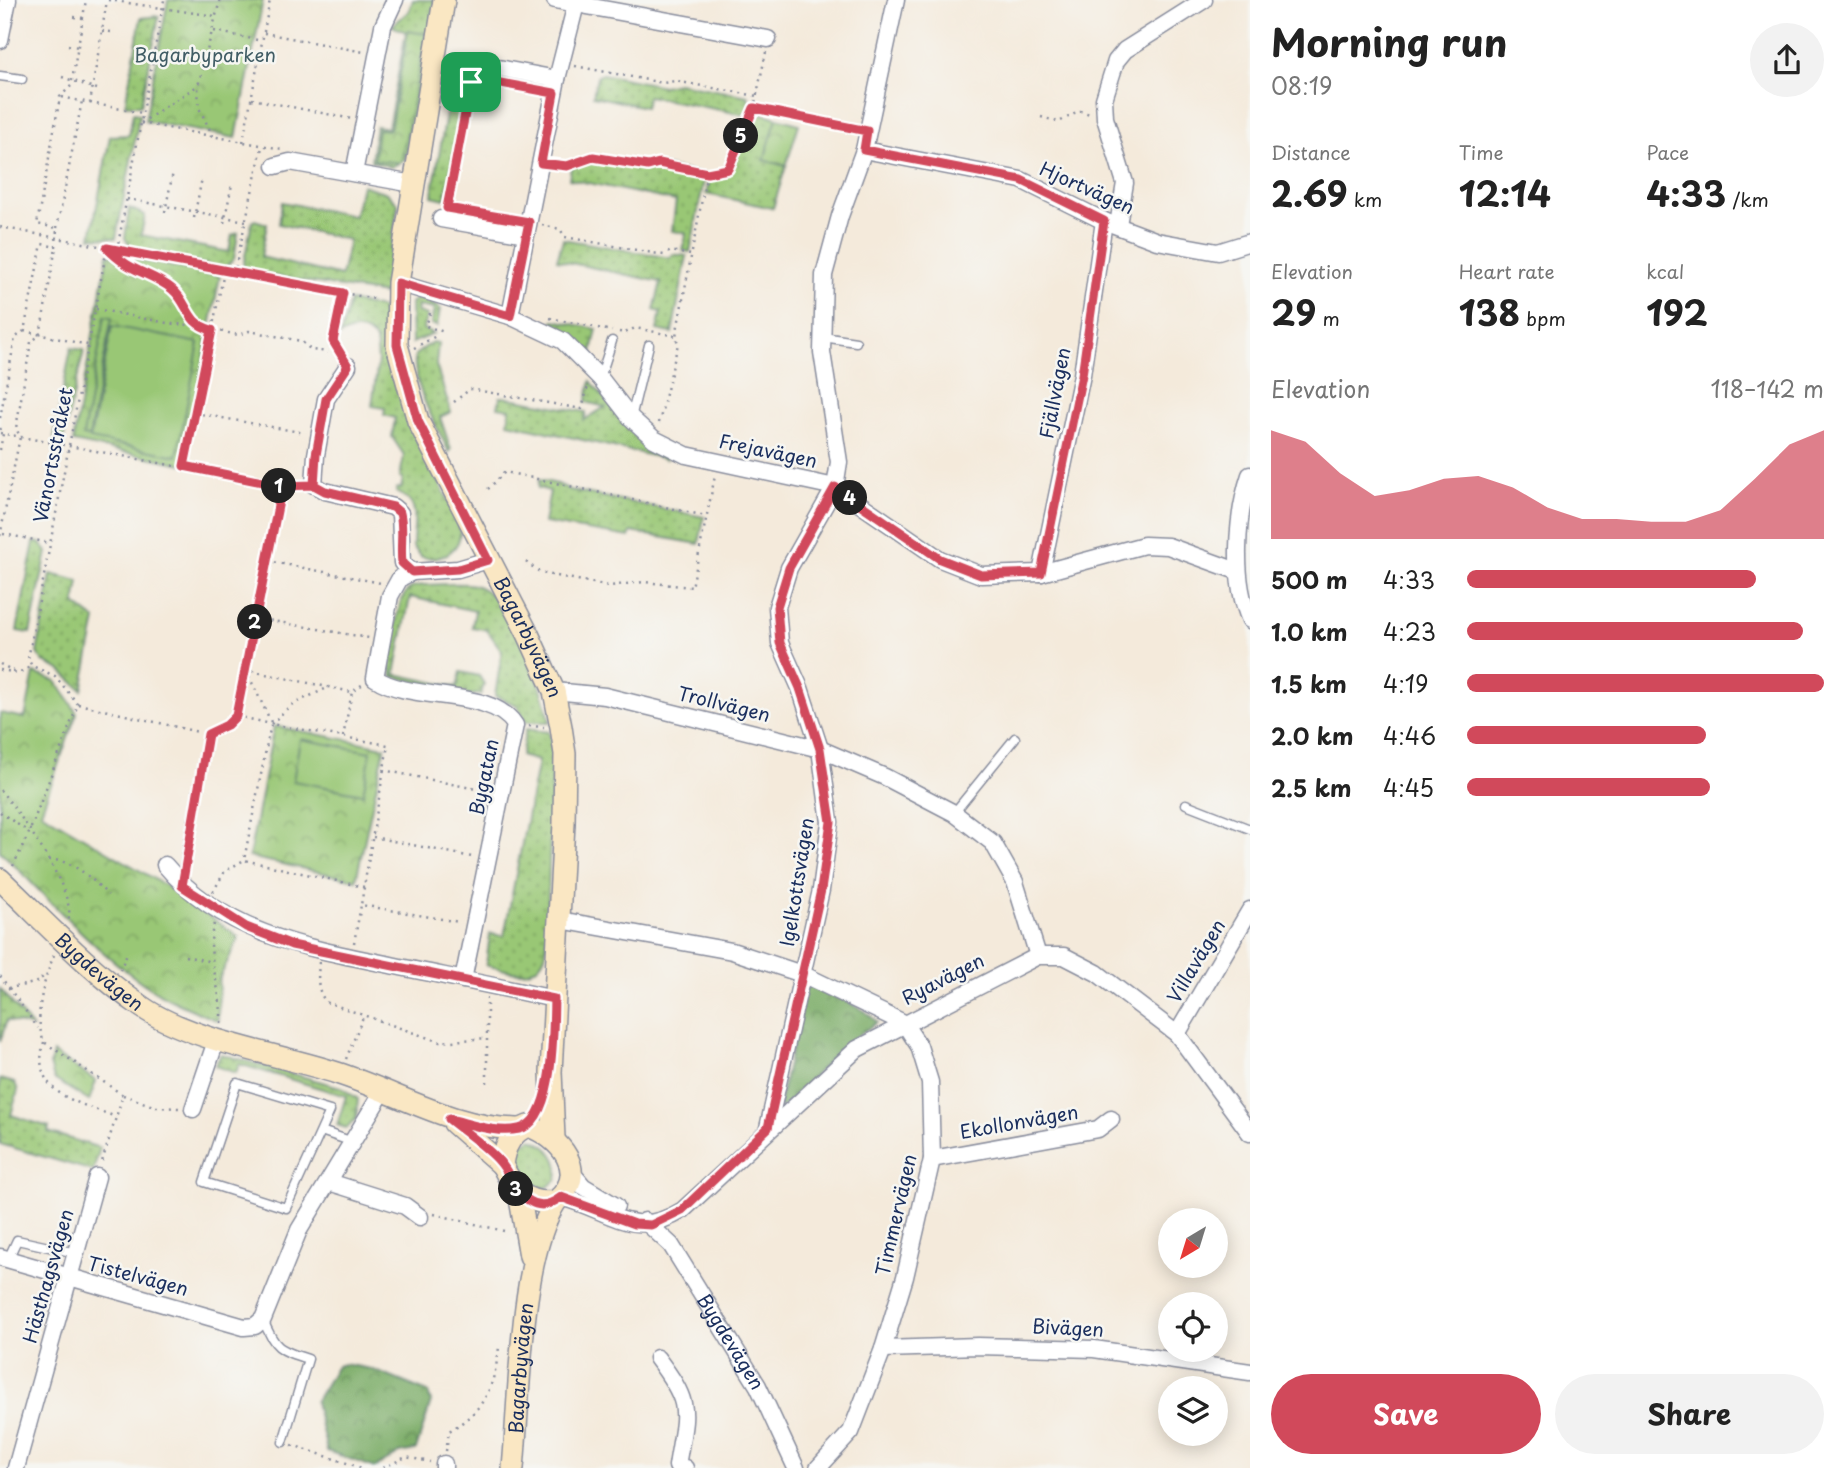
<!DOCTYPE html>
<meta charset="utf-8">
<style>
body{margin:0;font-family:"Playpen Sans",sans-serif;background:#f2f2f2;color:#222;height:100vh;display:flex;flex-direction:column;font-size:26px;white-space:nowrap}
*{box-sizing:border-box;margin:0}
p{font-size:23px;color:#767676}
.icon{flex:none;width:38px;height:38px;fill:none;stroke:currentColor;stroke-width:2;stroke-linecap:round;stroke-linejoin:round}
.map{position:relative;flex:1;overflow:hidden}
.side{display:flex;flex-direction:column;background:#fff;width:595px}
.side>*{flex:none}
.needle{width:46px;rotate:218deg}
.buttons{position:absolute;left:1158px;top:1208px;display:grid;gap:14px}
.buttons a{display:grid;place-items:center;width:70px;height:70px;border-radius:50%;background:#fff;box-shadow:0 4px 18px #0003;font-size:35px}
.pin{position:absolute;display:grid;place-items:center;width:60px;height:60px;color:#fff;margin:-30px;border-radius:14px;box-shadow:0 4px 10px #0006}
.km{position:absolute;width:35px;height:35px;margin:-18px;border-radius:50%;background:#222;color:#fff;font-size:19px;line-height:35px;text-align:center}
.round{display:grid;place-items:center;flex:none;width:74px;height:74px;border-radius:37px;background:#f2f2f2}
.summary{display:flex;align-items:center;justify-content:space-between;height:119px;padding:0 21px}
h1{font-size:38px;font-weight:700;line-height:52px}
.metrics{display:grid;grid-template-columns:repeat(3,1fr);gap:10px;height:119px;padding:7px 21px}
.metrics div{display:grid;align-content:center}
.metrics b{font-size:35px;font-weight:700}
.metrics small{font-size:19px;font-weight:400}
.metrics p{font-size:19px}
.chart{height:196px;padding:14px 21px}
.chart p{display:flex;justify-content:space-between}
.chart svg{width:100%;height:126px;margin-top:7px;fill:#d1495b;opacity:.7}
.button{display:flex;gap:14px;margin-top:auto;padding:14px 21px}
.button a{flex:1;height:80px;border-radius:42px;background:#d1495b;color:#fff;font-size:28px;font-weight:700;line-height:80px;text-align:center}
.button a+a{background:#f2f2f2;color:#222}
ul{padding:0 21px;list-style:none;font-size:23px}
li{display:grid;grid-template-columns:112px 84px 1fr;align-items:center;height:52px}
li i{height:18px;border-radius:9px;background:#d1495b}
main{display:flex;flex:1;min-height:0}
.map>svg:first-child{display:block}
.grass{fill:url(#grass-dots);stroke:#5a7b6a;stroke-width:2}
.forest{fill:url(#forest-crowns);stroke:#4a6e62;stroke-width:2}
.park{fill:url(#park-crowns);stroke:#5a7b6a;stroke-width:2}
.garden{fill:#99c775;stroke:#5a7b6a;stroke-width:2}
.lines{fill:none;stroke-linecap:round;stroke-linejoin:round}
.lane-casing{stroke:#888c9c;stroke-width:11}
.street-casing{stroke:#888c9c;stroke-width:19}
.secondary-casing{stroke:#888c9c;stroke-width:24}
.path{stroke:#888c9c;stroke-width:2.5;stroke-dasharray:2 5;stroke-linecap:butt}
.lane{stroke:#fff;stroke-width:8}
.street{stroke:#fff;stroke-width:16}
.secondary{stroke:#fae7c3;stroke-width:21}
.route-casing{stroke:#fff;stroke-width:14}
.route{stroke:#d1495b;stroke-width:9}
.labels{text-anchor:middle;stroke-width:5;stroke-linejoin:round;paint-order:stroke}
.park-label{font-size:19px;fill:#415d65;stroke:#f6f6f2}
.street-label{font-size:19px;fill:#1b2f5e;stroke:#f6f6f2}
</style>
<main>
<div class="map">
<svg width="1250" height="1468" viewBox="0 0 1250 1468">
<defs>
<pattern id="grass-dots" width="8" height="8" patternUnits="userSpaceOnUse" patternTransform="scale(1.75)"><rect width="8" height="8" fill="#99c775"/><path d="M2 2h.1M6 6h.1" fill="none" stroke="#7ca263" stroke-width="1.8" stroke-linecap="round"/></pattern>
<pattern id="forest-crowns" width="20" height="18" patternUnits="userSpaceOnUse" patternTransform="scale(1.75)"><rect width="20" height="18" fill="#7aac66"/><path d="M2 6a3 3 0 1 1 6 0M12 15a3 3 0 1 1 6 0" fill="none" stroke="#638c57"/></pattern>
<pattern id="park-crowns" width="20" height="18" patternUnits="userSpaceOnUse" patternTransform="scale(1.75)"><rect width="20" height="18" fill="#99c775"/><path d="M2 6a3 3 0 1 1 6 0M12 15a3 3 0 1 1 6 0" fill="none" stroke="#7ca263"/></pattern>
</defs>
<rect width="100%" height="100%" fill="#f6f6f2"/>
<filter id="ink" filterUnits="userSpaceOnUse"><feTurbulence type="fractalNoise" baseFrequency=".0143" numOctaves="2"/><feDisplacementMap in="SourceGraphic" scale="14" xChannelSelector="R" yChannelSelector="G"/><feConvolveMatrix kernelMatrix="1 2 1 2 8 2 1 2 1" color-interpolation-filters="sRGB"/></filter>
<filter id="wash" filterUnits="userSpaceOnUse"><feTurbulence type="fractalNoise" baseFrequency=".00686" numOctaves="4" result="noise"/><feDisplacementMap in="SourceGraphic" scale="28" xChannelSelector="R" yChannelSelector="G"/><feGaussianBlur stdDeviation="1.57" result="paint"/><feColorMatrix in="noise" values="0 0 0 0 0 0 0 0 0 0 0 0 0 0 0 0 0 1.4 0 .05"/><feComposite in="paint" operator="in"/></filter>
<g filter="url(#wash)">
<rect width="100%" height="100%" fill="#f4eadb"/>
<g class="grass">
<path d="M413,0H435L412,148H408L405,160L391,167L371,161L376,126L388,128L406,32L392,26L409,11Z"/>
<path d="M159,16L141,105H125L141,18Z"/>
<path d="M455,63L471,68L445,199L432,196Z"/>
<path d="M602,74L663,86L678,83L748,96L750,102L746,115L648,96L645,107L593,96L597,77Z"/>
<path d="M755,111L777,118L765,160L786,166L773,208L706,194L711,175L729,171Z"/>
<path d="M133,113L140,114L116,238L91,237L110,136L129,135Z"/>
<path d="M599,160L646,167L659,165L705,175L690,252L683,251L686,233L672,231L676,201L569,179L571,168Z"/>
<path d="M362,185L387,193L398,204L385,294L242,271L252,222L255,220L267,224L261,257L341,276L349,240L279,224L282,202L354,216Z"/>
<path d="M129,208L145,215L141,235L229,252L232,235L238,233L234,259L225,267H217L131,249L125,238Z"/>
<path d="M563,239L670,258L673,254L687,256L672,333L657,330L661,312L654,310L661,282L557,260Z"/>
<path d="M417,298L426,299L440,309L437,326L431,324L434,309L418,306L417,312L427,315L423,329L433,334L412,343L411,303Z"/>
<path d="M350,301L386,309C389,391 426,453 460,525C463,548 445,562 422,557L413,547C412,523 424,504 396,492L397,488L401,489L403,478L400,477L404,455L392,437L395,418L384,415L385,408L372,406L378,361L376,340C365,328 353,327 340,336Z"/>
<path d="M554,320L597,329L592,352L552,322Z"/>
<path d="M432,342L438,343L436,365L451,412L440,417L451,450L449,452C436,424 412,386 415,355Z"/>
<path d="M71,348L84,350L63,440L54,438Z"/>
<path d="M591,381C614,411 634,437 667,455L666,459L508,423L510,409L498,407L500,397H504L586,412L584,420L605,407L586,402Z"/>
<path d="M539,480L558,484L570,490L704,517L699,544L631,532L629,537L544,523L550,491L538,488Z"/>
<path d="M34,542L40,543L47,552L30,633L17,631Z"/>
<path d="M51,574L79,581L75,604L96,620L82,690L59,669L43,662L37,653Z"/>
<path d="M425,585C440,585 459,582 474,585C512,595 543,686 550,722H526L517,705L495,696L502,651L487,630L472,627L475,611L410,597L395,674L457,687L461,672L479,676L484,684L481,694L471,695L393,677C387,665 397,605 405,594C410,586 417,586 425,585Z"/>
<path d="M526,729L549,732L553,753L546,952C537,982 509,971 486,965L490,934L504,936L538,761L521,756Z"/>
<path d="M0,989L32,1027L7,1020L0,1042Z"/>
<path d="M221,1054L340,1087L358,1099L356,1119L347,1128L337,1125L346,1096L239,1064L236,1073L215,1066Z"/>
<path d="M0,1079L15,1083L18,1090L11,1115L49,1127L48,1132L100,1148L93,1171L0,1144Z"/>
<path d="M531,1139C549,1145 562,1160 557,1180L546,1188C525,1187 513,1167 517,1147Z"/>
</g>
<g class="forest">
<path d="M807,981L865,1011L877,1022L840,1049L786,1105L778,1108Z"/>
<path d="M344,1364L371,1369L428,1392L431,1402L416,1450L400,1453L375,1468L327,1451L315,1402L337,1366Z"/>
</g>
<g class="park">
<path d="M168,0H263L236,138L145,121Z"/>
<path d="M408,31L426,34L401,163L374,160L378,129L390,130Z"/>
<path d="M777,118L799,124L786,166L764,160Z"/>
<path d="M108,254L220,276L183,464L73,442Z"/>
<path d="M34,673L56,681L77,713L41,812L166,886L239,937L219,979L218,1021C202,1014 185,1007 169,999C107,966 50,900 0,851V713L25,718Z"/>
<path d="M274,726L385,747L356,880L249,857Z"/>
<path d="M53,1053L96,1081L89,1101L54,1079L50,1064Z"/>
</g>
<g class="garden">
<path d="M105,316L112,317L89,437L83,436Z"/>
<path d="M112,326L199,343L177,456L90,439Z"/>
<path d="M300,739L371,752L363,794L293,781Z"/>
</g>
</g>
<g filter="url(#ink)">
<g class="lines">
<g class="lane-casing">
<g id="lane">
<path d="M0,76L22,79"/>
<path d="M823,337L856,342"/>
<path d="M600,378L612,341"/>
<path d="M631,418L649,345"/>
<path d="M1186,804L1250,829"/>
<path d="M954,813L1015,738"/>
<path d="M182,883L208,734"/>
<path d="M321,1131L330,1111L237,1083L204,1182L286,1208L321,1131L353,1142"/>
<path d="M8,1259L17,1240L76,1253"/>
<path d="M263,1319C274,1348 279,1350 308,1359L283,1442"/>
</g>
</g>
<g class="street-casing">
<g id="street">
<path d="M576,4L768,39"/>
<path d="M0,40L8,0"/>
<path d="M466,62L557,79"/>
<path d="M864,150L1021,180L1104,221L1157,241L1218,252L1250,242"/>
<path d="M275,166L290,162L413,184"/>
<path d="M354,173L383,26L395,0"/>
<path d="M441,219L526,234"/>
<path d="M1118,225L1125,183L1105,118L1104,99L1116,61L1125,50L1204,0"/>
<path d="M398,283L510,316L563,341L600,378L631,418L654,439L686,455L835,487L940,559L981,575L1041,573L1144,545L1168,546L1237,571"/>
<path d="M510,316L557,79L576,4L555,0"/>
<path d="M348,366L326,399L316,455L314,485L325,491L393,507L400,513L402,563L412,572L458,569L488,560"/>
<path d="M1250,475C1236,517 1232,580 1250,620"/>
<path d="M412,572L400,578L390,596L375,678C412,703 491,687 515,725L463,980"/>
<path d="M1041,573L1082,375L1104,221"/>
<path d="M554,691L605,696L820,749L885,777L954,813L993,843L1015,882L1038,956"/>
<path d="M165,865C224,935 311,949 396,966C449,977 501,987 554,999"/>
<path d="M560,920L732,951L802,974L904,1023L919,1046L930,1082L932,1159L905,1277L883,1349L851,1432L818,1468"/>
<path d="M1177,1034L1250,910"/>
<path d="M193,1109L217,1038"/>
<path d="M768,1128L821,890L830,822L820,749L800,688L780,643L777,607L789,568L835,487L839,462L822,352L824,275L840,216L864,150L896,0"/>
<path d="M932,1159L1098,1129L1111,1119"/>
<path d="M572,1173L583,1186L616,1206"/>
<path d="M329,1182L405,1206L420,1217"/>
<path d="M561,1197C611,1210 633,1241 683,1210L857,1049L1038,956H1064L1097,973L1177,1034L1250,1133"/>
<path id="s1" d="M645,1221L671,1245L758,1386L796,1468"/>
<path d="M0,1257L244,1327L255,1326L263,1319L299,1230L383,1091"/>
<path d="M883,1349L978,1346L1094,1349L1250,1372"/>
<path d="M657,1358C693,1406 686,1409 677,1466L685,1468"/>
<path d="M16,1468L97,1177"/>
<path d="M444,1468V1464"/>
</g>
</g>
<g class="secondary-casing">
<g id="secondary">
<path id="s2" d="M444,0L398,283L397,345L418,421L528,634L554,691L561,727L565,754L564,823L551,1072L554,1138"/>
<path id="s3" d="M0,879C46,923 90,971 142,1007C191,1041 279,1054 337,1073C399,1093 452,1128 518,1129"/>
<path d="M454,1123L502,1165"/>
<path d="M528,1126C559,1136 591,1173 556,1201C526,1206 514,1190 502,1165C504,1147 511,1132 528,1126Z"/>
<path d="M519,1193L530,1256"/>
<path id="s4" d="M513,1468C520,1397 519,1259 556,1201"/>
</g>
</g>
<g class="path">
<path d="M108,0L215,16"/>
<path d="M74,17L83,18"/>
<path d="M102,31L111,32"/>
<path d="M214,31L262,41"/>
<path d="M264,33L364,52"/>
<path d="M68,45L78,47"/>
<path d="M766,52L754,108L853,128"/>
<path d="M575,66L663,83L675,81L757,96"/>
<path d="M62,77L100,90"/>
<path d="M62,97L90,103L107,0"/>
<path d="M252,99L352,119"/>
<path d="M90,103L142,113"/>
<path d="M1041,117L1059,122L1080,111L1090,114"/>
<path d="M141,123L282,149"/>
<path d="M141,123L197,86"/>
<path d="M213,136L199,108L198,86L220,0"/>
<path d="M243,142L270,0"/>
<path d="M554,164L567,166L593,157L648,166L659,163L707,173L728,169L754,108"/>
<path d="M127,199L246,221"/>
<path d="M448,206L473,79"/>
<path d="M165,212L173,172"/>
<path d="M194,218L202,178"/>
<path d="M224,223L232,184"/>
<path d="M542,225L560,229L565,237L664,255L671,251L691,255"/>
<path d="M0,227L375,299"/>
<path d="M57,228L82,101"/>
<path d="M107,248L120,263L174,290L200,327L238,335L249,331L301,341L311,350L328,352"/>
<path d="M117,250L164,0"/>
<path d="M234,274L262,147"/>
<path d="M96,309L172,324L196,325"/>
<path d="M430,313L426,326L444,332"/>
<path d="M550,318L612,331"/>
<path d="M24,331L88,345"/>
<path d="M619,332L625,333L635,328L676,336"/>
<path d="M414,348L436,336"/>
<path d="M340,353L333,341L343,293"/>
<path d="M454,402L470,389L582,409L588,386"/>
<path d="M195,413L305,433"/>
<path d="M0,418L15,338L24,331L42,244L56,247L57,228L37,224L60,97L71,86L86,0"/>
<path d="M659,423L678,344L676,336L707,173"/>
<path d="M0,428L3,434L0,450"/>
<path d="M0,433L282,486L301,487"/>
<path d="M184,466L224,272"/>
<path d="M488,489L505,472L706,516"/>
<path d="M3,534L50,543"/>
<path d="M0,536L20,437L16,428L31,342L40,335L56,247"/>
<path d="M268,561L381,583"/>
<path d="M526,562L541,573L609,586L644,582L692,587L715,476"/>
<path d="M256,618L369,638"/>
<path d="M0,664L16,672"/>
<path d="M0,670L19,673L32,666"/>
<path d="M78,704L198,732"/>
<path d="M237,716L271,724"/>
<path d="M271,722L246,670L282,486"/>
<path d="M271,724L291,705L327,688"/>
<path d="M529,726L544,727"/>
<path d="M217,730L236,716L246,670L352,692L363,684"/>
<path d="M343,737L352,692"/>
<path d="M383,770L486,791"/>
<path d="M0,790C19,812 79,895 68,922"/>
<path d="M0,812L27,831"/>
<path d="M373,837L472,857"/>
<path d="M49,860C73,859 92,879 108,895"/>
<path d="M13,866L29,833L78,704L55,676L32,666L28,659L107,248"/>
<path d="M364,887L244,860L271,724L388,745L364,887L361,905L459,922"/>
<path d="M213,892L225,871L244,860"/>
<path d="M214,924C204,953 223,991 221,1024"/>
<path d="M354,943L361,905"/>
<path d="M54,955C44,980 33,1016 44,1042L123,1095L101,1165"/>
<path d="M185,956L212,962"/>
<path d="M319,962C318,978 316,989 326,1002L440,1042L487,1038"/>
<path d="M120,970L128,951"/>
<path d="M0,976L9,988L35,983L46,975"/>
<path d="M9,988L38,1028"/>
<path d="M44,1042C29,1094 78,1102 116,1117"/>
<path d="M346,1059L363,1017"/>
<path d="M487,1083V998"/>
<path d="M123,1095L156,1107L179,1108"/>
<path d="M434,1214L508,1232"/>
<path d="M292,1445L362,1468"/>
<path d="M446,1451L449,1431C485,1410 494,1388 499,1347"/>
<path d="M383,1468L406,1457L430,1462"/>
</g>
<use href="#lane" class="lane"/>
<use href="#street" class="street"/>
<use href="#secondary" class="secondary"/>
</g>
</g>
<g class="lines" filter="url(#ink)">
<g class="route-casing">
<path id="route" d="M471,82L447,208L529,222L510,316L398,283L397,345L418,421L488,560L458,569L412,572L402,563C400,546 404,529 400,513L393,507L325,491L314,485L282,486L184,466L212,330C185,323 190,304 172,289C151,272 130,273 107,248L343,293L333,341L348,366L326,399L316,455L314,485L282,486L236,716L227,725L208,734L182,886L246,927L292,945L554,999C553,1027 555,1122 519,1129C497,1134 471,1124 449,1119C466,1133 486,1146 500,1162C514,1178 527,1223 561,1197L634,1224L651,1225L682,1210L768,1128L821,890L831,822L820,749L800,688L780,643L777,607L789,568L835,487L940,559L981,575L1041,573L1082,375L1104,221L1021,180L864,150L867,131L754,108L728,169L707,173L659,163L648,166L593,157L567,166L541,163L554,93L474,78L471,82"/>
</g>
<use href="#route" class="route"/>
</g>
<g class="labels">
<g class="park-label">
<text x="205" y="62">Bagarbyparken</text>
</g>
<g class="street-label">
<text transform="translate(1087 188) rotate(24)" y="7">Hjortvägen</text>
<text transform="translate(1055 393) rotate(-79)" y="7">Fjällvägen</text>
<text transform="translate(768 451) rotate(12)" y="7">Frejavägen</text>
<text transform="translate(53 455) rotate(-79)" y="7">Vänortsstråket</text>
<text dy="7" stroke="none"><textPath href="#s2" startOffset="670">Bagarbyvägen</textPath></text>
<text transform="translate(724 704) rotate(14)" y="7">Trollvägen</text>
<text transform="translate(484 777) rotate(-78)" y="7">Bygatan</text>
<text transform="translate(797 882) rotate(-81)" y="7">Igelkottsvägen</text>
<text transform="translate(1196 961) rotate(-59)" y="7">Villavägen</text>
<text dy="7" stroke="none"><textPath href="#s3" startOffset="136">Bygdevägen</textPath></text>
<text transform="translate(943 979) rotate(-27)" y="7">Ryavägen</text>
<text transform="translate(1019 1122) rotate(-10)" y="7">Ekollonvägen</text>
<text transform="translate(896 1215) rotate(-77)" y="7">Timmervägen</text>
<text transform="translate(48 1276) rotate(-74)" y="7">Hästhagsvägen</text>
<text transform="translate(138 1276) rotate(15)" y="7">Tistelvägen</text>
<text transform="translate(1068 1328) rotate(3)" y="7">Bivägen</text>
<text dy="7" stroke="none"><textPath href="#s1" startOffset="149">Bygdevägen</textPath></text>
<text dy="7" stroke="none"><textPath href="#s4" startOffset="100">Bagarbyvägen</textPath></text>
</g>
</g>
</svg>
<div class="buttons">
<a><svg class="needle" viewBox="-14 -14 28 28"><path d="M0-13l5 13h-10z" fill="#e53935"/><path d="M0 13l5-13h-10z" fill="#767676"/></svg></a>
<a><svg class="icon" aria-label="locate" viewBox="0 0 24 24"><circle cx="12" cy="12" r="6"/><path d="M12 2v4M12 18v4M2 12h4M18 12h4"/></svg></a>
<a><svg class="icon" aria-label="layers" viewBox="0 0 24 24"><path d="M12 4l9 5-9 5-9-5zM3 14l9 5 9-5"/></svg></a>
</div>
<div class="pin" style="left:471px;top:82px;background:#1e9e55"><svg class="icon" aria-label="arrive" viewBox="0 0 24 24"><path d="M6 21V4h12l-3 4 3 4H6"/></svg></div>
<b class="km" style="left:279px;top:486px">1</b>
<b class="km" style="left:255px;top:622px">2</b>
<b class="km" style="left:516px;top:1189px">3</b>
<b class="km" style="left:850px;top:498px">4</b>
<b class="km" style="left:741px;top:136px">5</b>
</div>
<section class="side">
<div class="summary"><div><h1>Morning run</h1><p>08:19</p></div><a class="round"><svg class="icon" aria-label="share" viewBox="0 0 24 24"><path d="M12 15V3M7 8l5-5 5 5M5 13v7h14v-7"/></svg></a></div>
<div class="metrics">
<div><p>Distance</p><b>2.69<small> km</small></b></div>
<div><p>Time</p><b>12:14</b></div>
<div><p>Pace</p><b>4:33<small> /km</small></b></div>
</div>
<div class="metrics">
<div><p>Elevation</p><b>29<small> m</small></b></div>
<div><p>Heart rate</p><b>138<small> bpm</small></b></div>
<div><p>kcal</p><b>192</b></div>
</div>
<div class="chart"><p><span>Elevation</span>118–142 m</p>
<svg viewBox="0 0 160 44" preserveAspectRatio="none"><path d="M0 44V6L10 10L20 21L30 29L40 27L50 23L60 22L70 26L80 33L90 37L100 37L110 38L120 38L130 34L140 23L150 11L160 6V44z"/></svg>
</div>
<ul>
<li><b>500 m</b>4:33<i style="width:81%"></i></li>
<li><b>1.0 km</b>4:23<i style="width:94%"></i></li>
<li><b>1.5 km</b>4:19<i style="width:100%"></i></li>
<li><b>2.0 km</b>4:46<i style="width:67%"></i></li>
<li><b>2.5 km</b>4:45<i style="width:68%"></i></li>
</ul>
<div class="button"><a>Save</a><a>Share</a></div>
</section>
</main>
